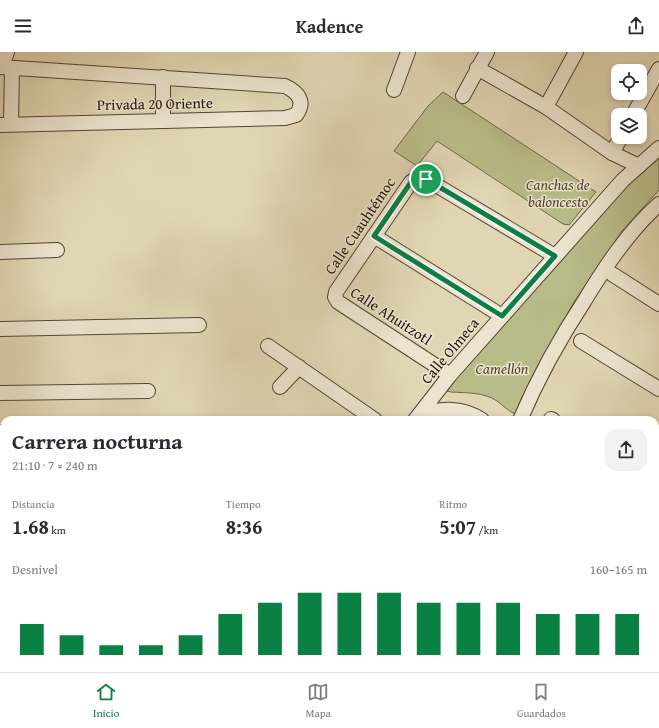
<!DOCTYPE html>
<html lang="es">
<meta charset="utf-8">
<style>
body{margin:0;font-family:"Gentium Book Plus",serif;background:#f2f2f3;color:#2b2b33;height:100vh;display:flex;flex-direction:column;font-size:15px;white-space:nowrap}
*{box-sizing:border-box;margin:0}
p{font-size:13px;color:#7c7c81}
.icon{flex:none;width:22px;height:22px;fill:none;stroke:currentColor;stroke-width:2;stroke-linecap:round;stroke-linejoin:round}
.map{position:relative;flex:1;overflow:hidden}
.details{position:absolute;left:0px;top:364px;width:659px;height:256px;display:flex;flex-direction:column;background:#fff;border-radius:12px 12px 0 0;box-shadow:0 2px 6px #0003}
.details>*{flex:none}
.controls{position:absolute;left:611px;top:12px;display:grid;gap:8px}
.controls a{display:grid;place-items:center;width:36px;height:36px;border-radius:8px;background:#fff;box-shadow:0 2px 6px #0003;font-size:20px}
.pin{position:absolute;display:grid;place-items:center;width:34px;height:34px;color:#fff;margin:-17px;border:2px solid #fff;border-radius:50%;box-shadow:0 1px 4px #0007}
.round{display:grid;place-items:center;flex:none;width:42px;height:42px;border-radius:12px;background:#f2f2f3}
.headline{display:flex;align-items:center;justify-content:space-between;height:68px;padding:0 12px}
h1{font-size:22px;font-weight:700;line-height:30px}
.metrics{display:grid;grid-template-columns:repeat(3,1fr);gap:6px;height:68px;padding:4px 12px}
.metrics div{display:grid;align-content:center}
.metrics b{font-size:20px;font-weight:700}
.metrics small{font-size:11px;font-weight:400}
.metrics p{font-size:11px}
.chart{height:112px;padding:8px 12px}
.chart p{display:flex;justify-content:space-between}
.chart svg{width:100%;height:72px;margin-top:4px;stroke:#0b8043;stroke-width:6}
header{display:flex;justify-content:space-between;align-items:center;height:52px;padding:0 12px;background:#fff;font-size:18px;font-weight:700}
.tabs{display:flex;justify-content:space-around;align-items:center;height:56px;border-top:1px solid #e1e1e2;background:#fff;font-size:11px;color:#7c7c81}
.tabs a{display:grid;justify-items:center;gap:2px}
.tabs .on{color:#0b8043}
.map>svg:first-child{display:block}
.green{fill:#b9bc89;stroke:#6e684a}
.lines{fill:none;stroke-linecap:round;stroke-linejoin:round}
.minor-casing{stroke:#534535;stroke-width:16}
.minor{stroke:#ece4ce;stroke-width:14}
.route-casing{stroke:#fff;stroke-width:8}
.route{stroke:#0b8043;stroke-width:5}
.labels{text-anchor:middle;stroke-width:3;stroke-linejoin:round;paint-order:stroke}
.street-label{font-size:15px;fill:#24150b;stroke:#ece4ce}
.park-label{font-size:15px;font-style:italic;fill:#514731;stroke:#ece4ce}
</style>
<header><svg class="icon" aria-label="menu" viewBox="0 0 24 24"><path d="M4 6h16M4 12h16M4 18h16"/></svg>Kadence<svg class="icon" aria-label="share" viewBox="0 0 24 24"><path d="M12 15V3M7 8l5-5 5 5M5 13v7h14v-7"/></svg></header>
<div class="map">
<svg width="659" height="620" viewBox="0 0 659 620">
<rect width="100%" height="100%" fill="#e1d6b4"/>
<filter id="stains"><feTurbulence type="fractalNoise" baseFrequency=".005" numOctaves="4"/><feColorMatrix values="0 0 0 0 .2 0 0 0 0 .09 0 0 0 0 .02 0 0 0 .5 -.17"/></filter>
<radialGradient id="worn" r=".72"><stop offset=".6" stop-color="#630" stop-opacity="0"/><stop offset="1" stop-color="#630" stop-opacity=".3"/></radialGradient>
<g class="green">
<path d="M443,40L596,140L569,173L563,172L437,89L417,114L394,99L428,54Z"/>
<path d="M659,101V138L622,179L574,250L522,345L515,362C508,359 504,354 497,349C484,340 466,341 451,340L447,339L475,301L601,160Z"/>
<path d="M559,616H582L590,620H559Z"/>
</g>
<g class="lines">
<g class="minor-casing">
<g id="minor">
<path d="M0,15L285,34C298,40 306,50 296,63L285,66L0,73"/>
<path d="M2,15L7,0"/>
<path d="M477,16L546,55L612,101L639,114"/>
<path d="M163,25V69"/>
<path d="M394,38L408,0"/>
<path d="M463,44L487,0"/>
<path d="M546,55L576,0"/>
<path d="M633,63L659,17"/>
<path d="M11,72L12,17"/>
<path d="M612,101L621,85"/>
<path d="M374,184L502,264"/>
<path d="M0,200L57,198"/>
<path d="M612,222L659,252"/>
<path d="M0,277L199,273"/>
<path d="M581,289L659,337"/>
<path d="M268,294L375,368"/>
<path d="M450,323L338,250L335,245L336,240L411,130L418,126L426,127L555,204"/>
<path d="M280,335L299,315"/>
<path d="M0,341L148,339"/>
<path d="M420,362C442,357 462,354 482,368"/>
<path d="M551,367L553,368"/>
<path d="M415,368L450,323L623,128L659,96"/>
<path d="M520,368C538,326 560,286 585,248C606,213 629,179 659,152"/>
<path d="M0,380H4"/>
<path d="M0,432H4"/>
<path d="M655,434L659,427"/>
<path d="M0,503H4"/>
<path d="M249,616L257,620L259,616"/>
<path d="M497,616V620"/>
<path d="M594,616L602,620"/>
<path d="M307,620L309,616"/>
<path d="M390,620L392,616"/>
<path d="M551,620L552,616"/>
</g>
</g>
<use href="#minor" class="minor"/>
</g>
<g class="lines">
<g class="route-casing">
<path id="route" d="M418,126L426,127L555,204L502,264L374,184L411,130Z"/>
</g>
<use href="#route" class="route"/>
</g>
<g class="labels">
<g class="street-label">
<text transform="translate(155 52) rotate(-1)" y="5">Privada 20 Oriente</text>
<text transform="translate(360 174) rotate(-56)" y="5">Calle Cuauhtémoc</text>
<text transform="translate(391 264) rotate(33)" y="5">Calle Ahuitzotl</text>
<text transform="translate(450 299) rotate(-50)" y="5">Calle Olmeca</text>
</g>
<g class="park-label">
<text x="558" y="138">Canchas de<tspan x="558" dy="17">baloncesto</tspan></text>
<text x="502" y="322">Camellón</text>
</g>
</g>
<rect width="100%" height="100%" filter="url(#stains)"/>
<rect width="100%" height="100%" fill="url(#worn)"/>
</svg>
<div class="controls">
<a><svg class="icon" aria-label="locate" viewBox="0 0 24 24"><circle cx="12" cy="12" r="6"/><path d="M12 2v4M12 18v4M2 12h4M18 12h4"/></svg></a>
<a><svg class="icon" aria-label="layers" viewBox="0 0 24 24"><path d="M12 4l9 5-9 5-9-5zM3 14l9 5 9-5"/></svg></a>
</div>
<div class="pin" style="left:426px;top:127px;background:#1e9e55"><svg class="icon" aria-label="arrive" viewBox="0 0 24 24"><path d="M6 21V4h12l-3 4 3 4H6"/></svg></div>
<section class="details">
<div class="headline"><div><h1>Carrera nocturna</h1><p>21:10 · 7 × 240 m</p></div><a class="round"><svg class="icon" aria-label="share" viewBox="0 0 24 24"><path d="M12 15V3M7 8l5-5 5 5M5 13v7h14v-7"/></svg></a></div>
<div class="metrics">
<div><p>Distancia</p><b>1.68<small> km</small></b></div>
<div><p>Tiempo</p><b>8:36</b></div>
<div><p>Ritmo</p><b>5:07<small> /km</small></b></div>
</div>
<div class="chart"><p><span>Desnivel</span>160–165 m</p>
<svg viewBox="0 0 160 44" preserveAspectRatio="none"><path d="M5 44V25M15 44V32M25 44V38M35 44V38M45 44V32M55 44V19M65 44V12M75 44V6M85 44V6M95 44V6M105 44V12M115 44V12M125 44V12M135 44V19M145 44V19M155 44V19"/></svg>
</div>
</section>
</div>
<nav class="tabs">
<a class="on"><svg class="icon" aria-label="home" viewBox="0 0 24 24"><path d="M3 11l9-7 9 7M6 9v11h12V9"/></svg>Inicio</a>
<a><svg class="icon" aria-label="map" viewBox="0 0 24 24"><path d="M3 6l6-2 6 2 6-2v14l-6 2-6-2-6 2zM9 4v14M15 6v14"/></svg>Mapa</a>
<a><svg class="icon" aria-label="saved" viewBox="0 0 24 24"><path d="M7 4h10v16l-5-4-5 4z"/></svg>Guardados</a>
</nav>
